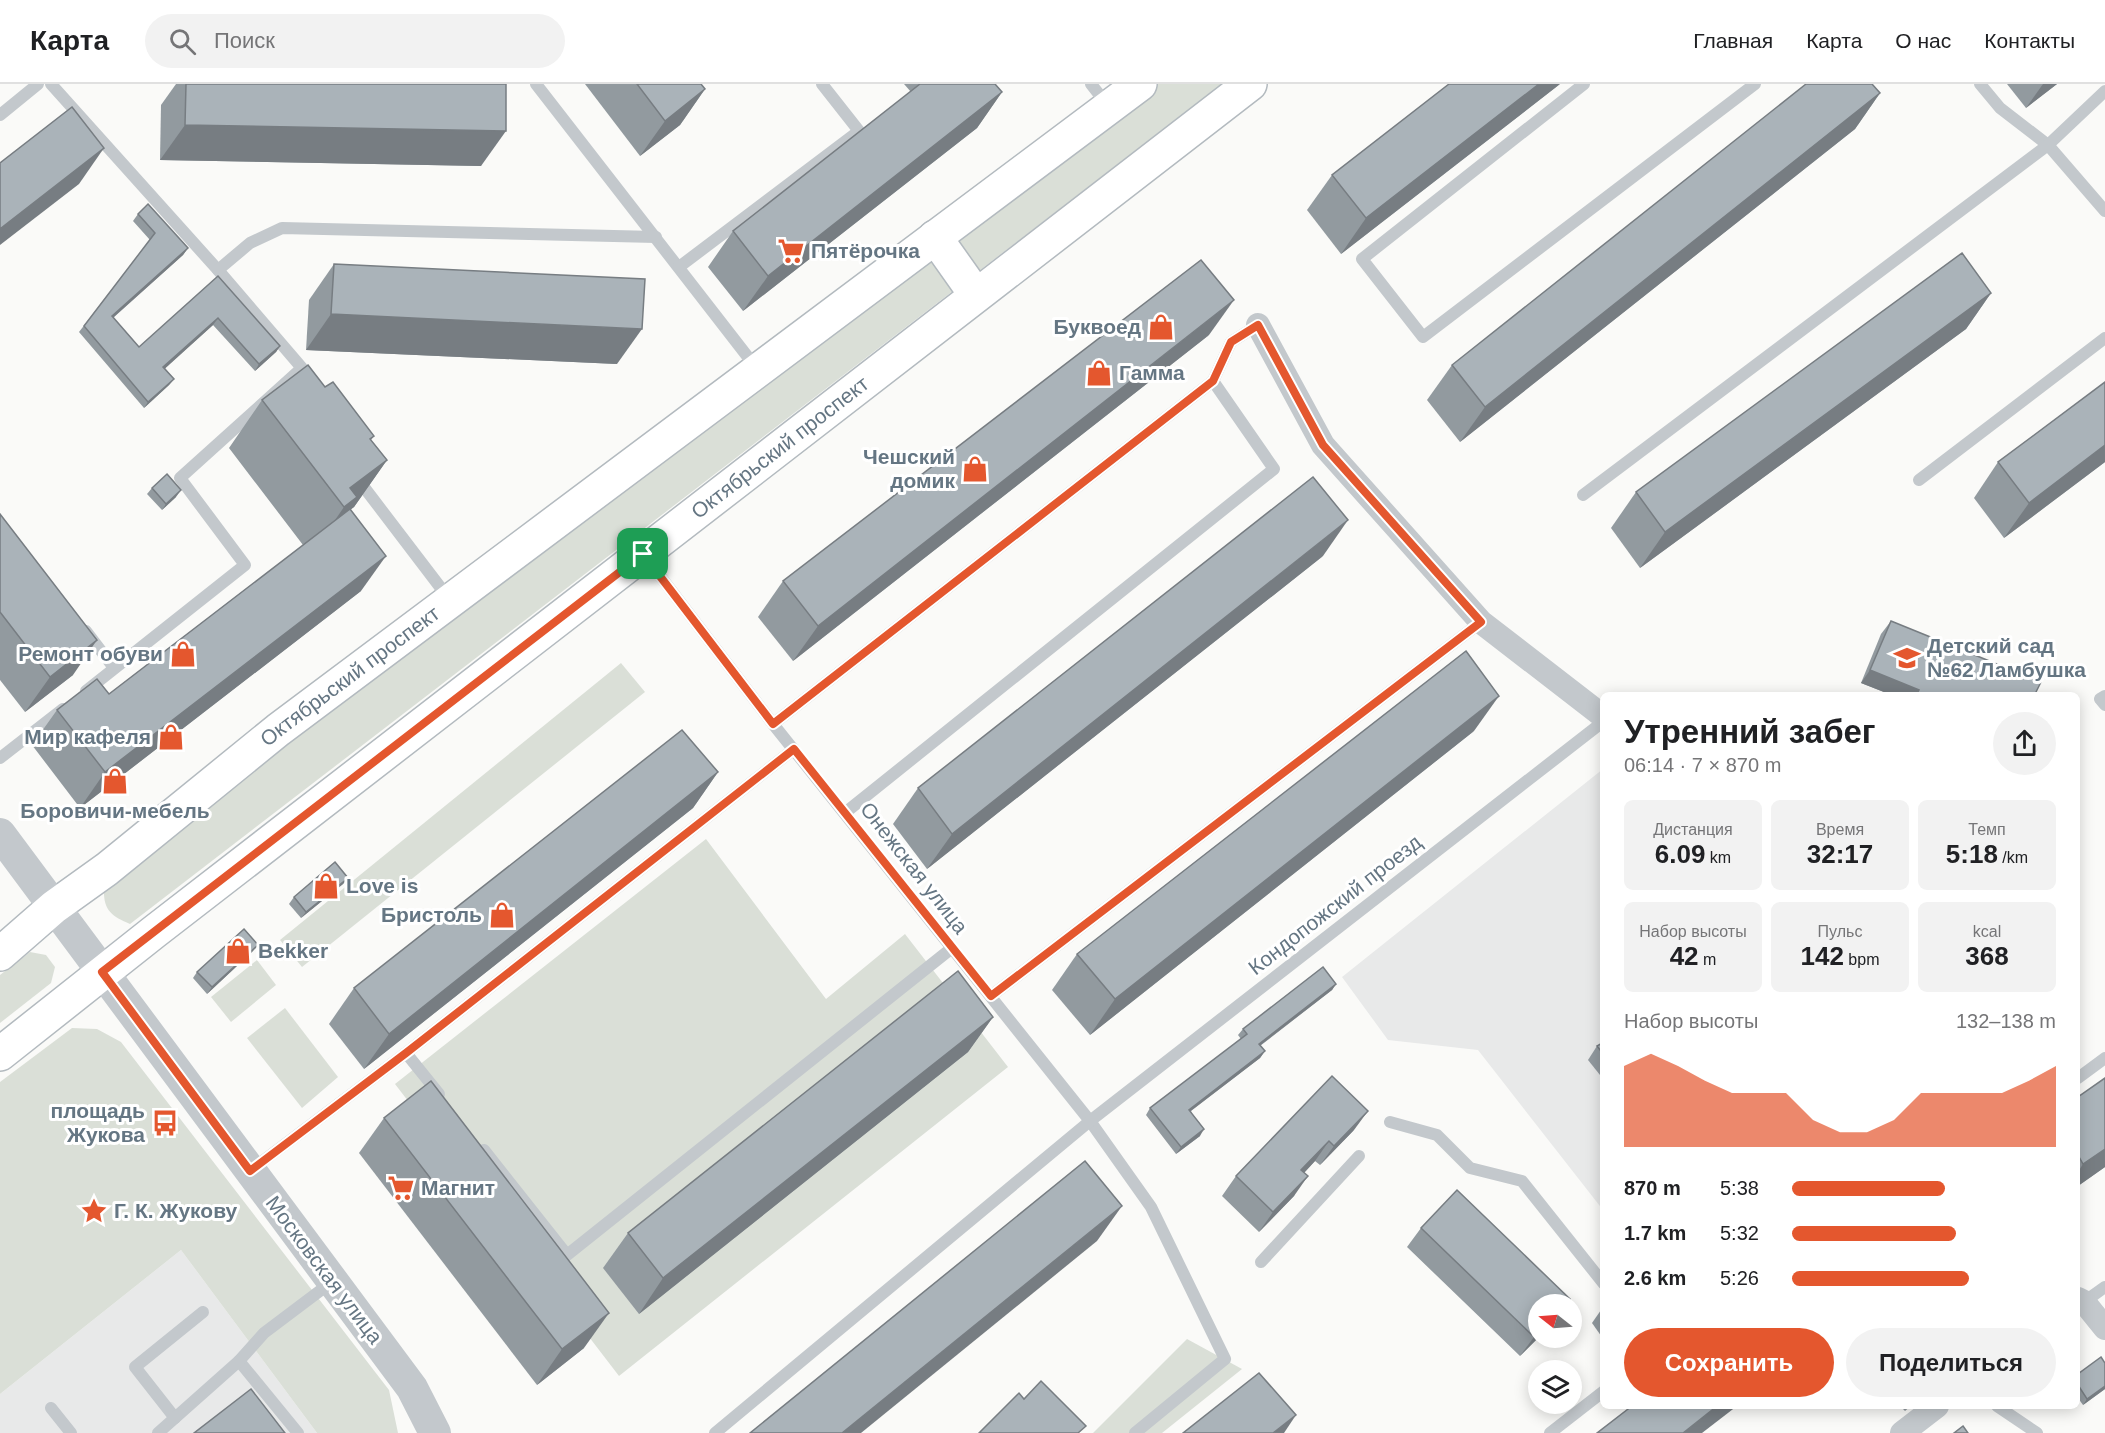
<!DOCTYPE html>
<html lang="ru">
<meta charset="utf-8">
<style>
body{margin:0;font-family:Helvetica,sans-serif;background:#f2f2f2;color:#202124;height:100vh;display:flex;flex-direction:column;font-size:22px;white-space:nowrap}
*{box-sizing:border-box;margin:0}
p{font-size:20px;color:#757577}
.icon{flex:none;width:33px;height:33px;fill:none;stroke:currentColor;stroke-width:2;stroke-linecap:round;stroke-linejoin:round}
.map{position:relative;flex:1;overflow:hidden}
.drawer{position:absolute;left:1600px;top:608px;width:480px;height:717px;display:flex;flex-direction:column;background:#fff;border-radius:9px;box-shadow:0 3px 15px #0003}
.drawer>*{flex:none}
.needle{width:39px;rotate:287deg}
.buttons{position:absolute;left:1528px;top:1210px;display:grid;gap:12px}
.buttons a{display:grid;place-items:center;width:54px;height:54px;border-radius:50%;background:#fff;box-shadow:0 3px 15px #0003;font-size:30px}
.pin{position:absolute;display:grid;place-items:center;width:51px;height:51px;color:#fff;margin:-26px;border-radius:12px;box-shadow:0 3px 9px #0006}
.round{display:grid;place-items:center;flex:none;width:63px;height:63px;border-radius:32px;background:#f2f2f2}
.overview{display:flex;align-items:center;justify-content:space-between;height:102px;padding:0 24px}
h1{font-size:33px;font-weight:700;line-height:45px}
.figures{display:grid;grid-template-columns:repeat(3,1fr);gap:9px;height:102px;padding:6px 24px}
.figures div{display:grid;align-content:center;border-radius:9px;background:#f2f2f2;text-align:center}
.figures b{font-size:26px;font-weight:700}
.figures small{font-size:16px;font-weight:400}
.figures p{font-size:16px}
.chart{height:168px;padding:12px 24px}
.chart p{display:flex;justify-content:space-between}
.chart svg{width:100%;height:108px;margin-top:6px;fill:#e4572e;opacity:.7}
.primary-button{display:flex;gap:12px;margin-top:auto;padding:12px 24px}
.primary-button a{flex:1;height:69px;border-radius:36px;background:#e4572e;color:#fff;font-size:24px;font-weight:700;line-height:69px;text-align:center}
.primary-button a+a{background:#f2f2f2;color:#202124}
ul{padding:0 24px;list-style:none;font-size:20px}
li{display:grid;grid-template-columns:96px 72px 1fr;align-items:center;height:45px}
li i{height:15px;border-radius:8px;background:#e4572e}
header{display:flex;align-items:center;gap:36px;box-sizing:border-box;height:84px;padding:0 30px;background:#fff;border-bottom:2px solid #e0e0e0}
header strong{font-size:28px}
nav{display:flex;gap:33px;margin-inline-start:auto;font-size:21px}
.search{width:420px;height:54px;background:#f2f2f2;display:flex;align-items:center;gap:15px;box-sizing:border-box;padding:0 21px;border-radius:33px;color:#757577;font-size:22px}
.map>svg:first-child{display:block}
.built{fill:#e8e9e9}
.green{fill:#dadfd7}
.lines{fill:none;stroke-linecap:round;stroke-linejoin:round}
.secondary-casing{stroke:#b3babf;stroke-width:36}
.service{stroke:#c3c8cc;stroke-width:12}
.minor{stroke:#c3c8cc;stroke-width:24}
.tertiary{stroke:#c3c8cc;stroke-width:32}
.secondary{stroke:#fff;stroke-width:33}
.wall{fill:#929a9f}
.shaded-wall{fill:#777d82}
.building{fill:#aab3b9;stroke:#777d82;stroke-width:1.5}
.route-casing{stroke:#fff;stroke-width:12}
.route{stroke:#e4572e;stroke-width:8}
.labels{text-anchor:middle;stroke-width:6;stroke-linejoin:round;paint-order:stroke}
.poi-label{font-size:21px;font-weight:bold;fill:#657683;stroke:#fff;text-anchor:start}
.street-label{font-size:21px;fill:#657683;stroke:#fff}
</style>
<header>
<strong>Карта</strong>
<div class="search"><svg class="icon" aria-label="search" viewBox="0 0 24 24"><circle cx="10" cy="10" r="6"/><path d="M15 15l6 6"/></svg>Поиск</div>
<nav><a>Главная</a><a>Карта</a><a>О нас</a><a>Контакты</a></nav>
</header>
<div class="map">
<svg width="2105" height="1349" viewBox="0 0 2105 1349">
<rect width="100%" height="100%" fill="#fafaf8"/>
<g class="built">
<path d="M1603,685V1126L1478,966L1388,956L1342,893Z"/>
<path d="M181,1166L317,1349H0V1310Z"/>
</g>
<g class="green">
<path d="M1135,0H1222L130,840C111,832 103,826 104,804L759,287Z"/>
<path d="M621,579L645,608L302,883L280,856Z"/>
<path d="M706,755L826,915L905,850L1008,983L619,1292L395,1000Z"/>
<path d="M30,868L46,871L55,883L51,899L0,939V891Z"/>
<path d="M257,876L276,901L231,938L211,913Z"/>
<path d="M285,924L338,993L302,1024L247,954Z"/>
<path d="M72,944L97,945L121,958L389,1306L398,1349H317L181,1166L0,1310V998Z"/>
<path d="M1187,1255L1242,1285L1162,1349H1093Z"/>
</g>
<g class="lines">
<g class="secondary-casing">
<g id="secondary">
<path d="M935,153L976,211"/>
<path id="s1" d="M0,870L54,823L107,785L278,646L1140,0"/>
<path id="s2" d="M0,970L154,848L1250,0"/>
</g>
</g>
<g class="service">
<path d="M51,0L218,186L302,284L180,394L245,481L86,607"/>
<path d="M536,0L758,286"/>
<path d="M1091,0L1109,23"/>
<path d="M1584,0L1362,175L1423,253L1755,0"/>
<path d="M1980,0L2000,24L2048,61L2105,127"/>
<path d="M0,31L38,0"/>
<path d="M679,183L859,47L822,0"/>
<path d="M218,186L250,159L282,144L656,153"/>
<path d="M357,394L450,516"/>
<path d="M1919,396L2105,254"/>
<path d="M1583,411L2048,61L2105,7"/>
<path d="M644,471L773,640L1090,1037L1151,1123L1225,1275L1135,1349"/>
<path d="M86,547L114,584"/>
<path d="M2105,612L2100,615L2105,621"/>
<path d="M773,640L1213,297L1231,258L1258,241"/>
<path d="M0,674L63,625"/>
<path d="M846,728L1274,385L1213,297"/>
<path d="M991,912L1481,538"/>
<path d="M406,969L439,1010"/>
<path d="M2078,994L2105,974"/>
<path d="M1390,1038L1437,1051L1470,1084L1522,1097L1604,1200"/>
<path d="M484,1066L567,1171L952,864"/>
<path d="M251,1086L406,969L794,665"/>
<path d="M1261,1178L1359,1072"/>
<path d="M2084,1218L2105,1203"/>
<path d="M239,1277L298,1349"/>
<path d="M1997,1322L2037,1349"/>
<path d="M51,1324L71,1349"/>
<path d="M175,1334L135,1283L203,1228"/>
<path d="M158,1349L239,1277L264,1249L333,1197"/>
<path d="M715,1349L1090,1037L1604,637"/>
<path d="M1550,1349L1604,1307"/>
</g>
<g class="minor">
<path d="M1258,241L1323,361L1481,538L1604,633"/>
<path d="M2078,1215L2084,1218L2105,1244"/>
<path d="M1902,1349L1937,1322"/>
</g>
<path class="tertiary" d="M0,750L412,1304L435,1349"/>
<use href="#secondary" class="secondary"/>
</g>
<g class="wall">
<path d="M176,0H506L481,82L160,76L161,21Z"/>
<path d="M585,0H701L705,5L680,41L640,72Z"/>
<path d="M904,0H995L1002,8L977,44L743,227L708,183L733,147L911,8Z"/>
<path d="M1560,0L1341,170L1307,126L1332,91Z"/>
<path d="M2007,0H2057L2026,24Z"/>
<path d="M1880,9L1855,45L1460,358L1427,316L1452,281Z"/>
<path d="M138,130L188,164L183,171L113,234L139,263L218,192L280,262L276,268L255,287L213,241L165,284L174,295L169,301L144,324L79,248L150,156L133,137Z"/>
<path d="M334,180L617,280L306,266L309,216Z"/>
<path d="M1991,209L1966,245L1640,484L1611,444L1636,408Z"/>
<path d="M1209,251L793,577L758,533L783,497Z"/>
<path d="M325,303L374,352L371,356L387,376L354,423L351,425L361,507L80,724L32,661L57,626L109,610L303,461L229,364L262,316Z"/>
<path d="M1998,378H2105L2004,454L1974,414Z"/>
<path d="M152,404L176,413L162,426L147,410Z"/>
<path d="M0,430L73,591L25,628L0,596Z"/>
<path d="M1323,472L927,785L893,740L918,704Z"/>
<path d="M1891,537L2035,610H1889L1861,599L1881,550Z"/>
<path d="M1474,647L1090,951L1052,906L1077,870Z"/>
<path d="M718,688L693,724L364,985L329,940L354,904Z"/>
<path d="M348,794L343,800L301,834L289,820L294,813Z"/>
<path d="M253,867L207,910L193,894L197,888Z"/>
<path d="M1336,900L1332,906L1260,962L1265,967L1260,974L1191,1027L1200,1052L1176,1070L1146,1031L1150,1024L1241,955L1238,951L1243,945Z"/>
<path d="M993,933L968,968L639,1230L603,1184L628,1149Z"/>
<path d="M1604,958V996L1588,976L1597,962Z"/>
<path d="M2078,1013L2105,1083L2078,1102Z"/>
<path d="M384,1034L584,1264L537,1301L359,1069Z"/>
<path d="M1354,1046L1320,1081L1315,1077L1304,1089L1294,1112L1259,1148L1222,1112L1236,1092Z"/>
<path d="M1421,1144L1570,1215L1566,1221H1539V1253L1520,1272L1407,1163Z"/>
<path d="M1604,1224V1256L1592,1239L1601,1226Z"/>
<path d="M2078,1290L2105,1305L2083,1321L2078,1314Z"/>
<path d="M1900,1322H1911L1905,1327Z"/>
</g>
<g class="shaded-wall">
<path d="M1539,0H1560L1341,170L1366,134Z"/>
<path d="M2043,0H2057L2026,24Z"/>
<path d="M705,5L680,41L640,72L665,37Z"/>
<path d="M1002,8L977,44L743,227L768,192Z"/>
<path d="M1880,9L1855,45L1460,358L1485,323Z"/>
<path d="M185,41L506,47L481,82L160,76Z"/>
<path d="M104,64L79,100L0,161V145Z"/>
<path d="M188,164L183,171L107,239L112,232Z"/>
<path d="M1991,209L1966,245L1640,484L1665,448Z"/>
<path d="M1234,216L1209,251L793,577L818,542Z"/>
<path d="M331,230L642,245L617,280L306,266Z"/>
<path d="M218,234L213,241L159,290L163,283Z"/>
<path d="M280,262L276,268L255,287L259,280Z"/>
<path d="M174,295L169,301L144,324L148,318Z"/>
<path d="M2105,361V378L2004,454L2029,419Z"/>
<path d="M387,376L354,423L345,430L311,471L344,423L350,404Z"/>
<path d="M181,406L176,413L162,426L166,420Z"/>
<path d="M1348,436L1323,472L927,785L952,750Z"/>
<path d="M386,472L361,507L80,724L105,688Z"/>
<path d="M97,556L73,591L25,628L50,593Z"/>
<path d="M1870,586L1919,606L1916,610H1889L1861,599Z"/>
<path d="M1499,612L1474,647L1090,951L1115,915Z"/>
<path d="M718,688L693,724L364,985L389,950Z"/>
<path d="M348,794L343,800L301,834L306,828Z"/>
<path d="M258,861L253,867L207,910L212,903Z"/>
<path d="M1336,900L1332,906L1254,966L1259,960Z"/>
<path d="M993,933L968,968L639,1230L663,1194Z"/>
<path d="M1265,967L1260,974L1184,1032L1189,1026Z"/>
<path d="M1368,1027L1354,1046L1320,1081L1334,1062Z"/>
<path d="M1204,1045L1200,1052L1176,1070L1181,1063Z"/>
<path d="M1329,1057L1315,1077L1288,1106L1301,1086Z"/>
<path d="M2105,1065V1083L2078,1102V1088L2083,1080Z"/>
<path d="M1308,1092L1294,1112L1259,1148L1273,1128Z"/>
<path d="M1122,1122L1097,1157L861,1349H842Z"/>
<path d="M609,1229L584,1264L537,1301L562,1265Z"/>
<path d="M1539,1247V1253L1520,1272L1534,1253Z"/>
<path d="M2105,1302V1305L2083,1321L2087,1315Z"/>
<path d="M1717,1322H1737L1702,1349H1683Z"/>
<path d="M1296,1331L1284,1349H1273Z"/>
</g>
<g class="building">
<path d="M186,0H506V47L185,41Z"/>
<path d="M637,0H701L705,5L665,37Z"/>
<path d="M920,0H995L1002,8L768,192L733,147Z"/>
<path d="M1449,0H1539L1366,134L1332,91Z"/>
<path d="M1806,0H1872L1880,9L1485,323L1452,281Z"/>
<path d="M72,23L104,64L0,145V79Z"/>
<path d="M148,120L188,164L112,232L139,263L218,192L280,262L259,280L218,234L163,283L174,295L148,318L84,242L155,149L138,130Z"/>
<path d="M1962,169L1991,209L1665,448L1636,408Z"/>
<path d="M1201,176L1234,216L818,542L783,497Z"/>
<path d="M334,180L645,195L642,245L331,230Z"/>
<path d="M308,281L325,303L333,298L374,352L370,355L387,376L350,404L357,413L344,423L262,316Z"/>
<path d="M2105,298V361L2029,419L1998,378Z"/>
<path d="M167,390L181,406L166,420L152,404Z"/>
<path d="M1313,393L1348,436L952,750L918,704Z"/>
<path d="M350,425L386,472L105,688L57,626L97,595L109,610Z"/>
<path d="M0,430L97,556L50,593L0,528Z"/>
<path d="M1891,537L2041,598L2035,610H1917L1919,606L1870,586Z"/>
<path d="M1466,567L1499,612L1115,915L1077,870Z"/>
<path d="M682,646L718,688L389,950L354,904Z"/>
<path d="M335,778L348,794L306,828L294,813Z"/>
<path d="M244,845L258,861L212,903L197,888Z"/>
<path d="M1323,883L1336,900L1259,960L1265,967L1189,1026L1204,1045L1181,1063L1150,1024L1247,950L1243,945Z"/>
<path d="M958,887L993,933L663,1194L628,1149Z"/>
<path d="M1604,958V971L1597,962Z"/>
<path d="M1332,992L1368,1027L1334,1062L1329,1057L1301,1086L1308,1092L1273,1128L1236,1092Z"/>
<path d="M2105,994V1065L2083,1080L2078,1071V1013Z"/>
<path d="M431,997L609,1229L562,1265L384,1034Z"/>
<path d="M1085,1077L1122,1122L842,1349H750Z"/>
<path d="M1457,1106L1570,1215L1564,1221H1539V1247L1534,1253L1421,1144Z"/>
<path d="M2101,1273L2105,1279V1302L2087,1315L2078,1301V1290Z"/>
<path d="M1259,1289L1296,1331L1273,1349H1183Z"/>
<path d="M1041,1297L1086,1342L1078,1349H979L1019,1309L1024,1315Z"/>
<path d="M251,1305L285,1349H194Z"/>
<path d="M1632,1322H1717L1683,1349H1597Z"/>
<path d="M1963,1342L1968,1349H1954Z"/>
</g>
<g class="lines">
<g class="route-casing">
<path id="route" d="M1258,241L1323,361L1481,538L991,912L794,665L406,969L250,1087L102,888L643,470L773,640L1213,297L1231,258Z"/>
</g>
<use href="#route" class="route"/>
</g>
<defs>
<g id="supermarket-bare" transform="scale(2.07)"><path d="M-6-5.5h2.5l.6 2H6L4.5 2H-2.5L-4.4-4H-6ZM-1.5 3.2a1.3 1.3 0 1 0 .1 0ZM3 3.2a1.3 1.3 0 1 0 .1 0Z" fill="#e4572e" stroke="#fff" stroke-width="2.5" paint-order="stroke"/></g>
<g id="shop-bare" transform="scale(2.07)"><path d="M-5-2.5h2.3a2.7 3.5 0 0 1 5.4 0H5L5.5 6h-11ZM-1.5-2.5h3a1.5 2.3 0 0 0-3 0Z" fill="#e4572e" stroke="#fff" stroke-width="2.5" paint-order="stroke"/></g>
<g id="school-bare" transform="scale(2.07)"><path d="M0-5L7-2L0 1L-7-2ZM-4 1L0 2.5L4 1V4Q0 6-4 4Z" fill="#e4572e" stroke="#fff" stroke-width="2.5" paint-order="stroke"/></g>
<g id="bus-bare" transform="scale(2.07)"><path d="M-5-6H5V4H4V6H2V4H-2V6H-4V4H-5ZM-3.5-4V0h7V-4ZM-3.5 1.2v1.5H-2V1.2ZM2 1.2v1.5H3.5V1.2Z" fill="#e4572e" stroke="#fff" stroke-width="2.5" paint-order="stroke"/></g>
<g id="sight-bare" transform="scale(2.07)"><path d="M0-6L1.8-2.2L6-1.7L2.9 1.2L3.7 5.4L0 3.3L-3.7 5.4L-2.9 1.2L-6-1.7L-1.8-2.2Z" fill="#e4572e" stroke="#fff" stroke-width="2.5" paint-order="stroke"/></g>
</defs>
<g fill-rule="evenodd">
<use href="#supermarket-bare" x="791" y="167"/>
<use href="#shop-bare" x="1161" y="243"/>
<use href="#shop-bare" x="1099" y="289"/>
<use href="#shop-bare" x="975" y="385"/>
<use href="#shop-bare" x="183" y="570"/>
<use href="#school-bare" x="1907" y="574"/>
<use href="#shop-bare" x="171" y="653"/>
<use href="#shop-bare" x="115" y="697"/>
<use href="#shop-bare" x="326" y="802"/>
<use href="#shop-bare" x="502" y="831"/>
<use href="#shop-bare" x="238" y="867"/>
<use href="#bus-bare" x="165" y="1039"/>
<use href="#supermarket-bare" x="401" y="1104"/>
<use href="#sight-bare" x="94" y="1127"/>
</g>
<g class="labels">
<g class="poi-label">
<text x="811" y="174">Пятёрочка</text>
<text x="1141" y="250" text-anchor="end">Буквоед</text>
<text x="1119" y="296">Гамма</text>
<text x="955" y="380" text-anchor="end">Чешский<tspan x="955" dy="24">домик</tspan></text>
<text x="1927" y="569">Детский сад<tspan x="1927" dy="24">№62 Ламбушка</tspan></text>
<text x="163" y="577" text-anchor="end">Ремонт обуви</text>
<text x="151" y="660" text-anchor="end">Мир кафеля</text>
<text x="115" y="734" text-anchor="middle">Боровичи-мебель</text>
<text x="346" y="809">Love is</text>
<text x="482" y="838" text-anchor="end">Бристоль</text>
<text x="258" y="874">Bekker</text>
<text x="145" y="1034" text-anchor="end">площадь<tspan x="145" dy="24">Жукова</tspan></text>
<text x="421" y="1111">Магнит</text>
<text x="114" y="1134">Г. К. Жукову</text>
</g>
<g class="street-label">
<text dy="7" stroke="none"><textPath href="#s2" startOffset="988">Октябрьский проспект</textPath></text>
<text dy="7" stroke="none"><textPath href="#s1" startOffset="447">Октябрьский проспект</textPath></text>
<text transform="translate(914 784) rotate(52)" y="7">Онежская улица</text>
<text transform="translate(1335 821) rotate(-38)" y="7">Кондопожский проезд</text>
<text transform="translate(324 1186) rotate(53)" y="7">Московская улица</text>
</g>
</g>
</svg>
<div class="buttons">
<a><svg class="needle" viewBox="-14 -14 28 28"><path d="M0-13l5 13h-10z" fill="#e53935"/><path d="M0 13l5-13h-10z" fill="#757577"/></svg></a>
<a><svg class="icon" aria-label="layers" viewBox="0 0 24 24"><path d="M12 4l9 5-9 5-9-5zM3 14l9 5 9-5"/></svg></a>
</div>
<div class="pin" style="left:643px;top:470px;background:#1e9e55"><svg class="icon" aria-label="arrive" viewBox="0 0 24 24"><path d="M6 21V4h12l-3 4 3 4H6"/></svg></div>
<section class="drawer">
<div class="overview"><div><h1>Утренний забег</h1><p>06:14 · 7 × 870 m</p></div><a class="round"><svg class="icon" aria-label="share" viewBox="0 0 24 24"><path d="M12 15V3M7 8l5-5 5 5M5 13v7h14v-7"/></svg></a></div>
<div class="figures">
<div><p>Дистанция</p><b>6.09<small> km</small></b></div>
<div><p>Время</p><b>32:17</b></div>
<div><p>Темп</p><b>5:18<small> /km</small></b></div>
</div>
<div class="figures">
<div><p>Набор высоты</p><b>42<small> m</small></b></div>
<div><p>Пульс</p><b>142<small> bpm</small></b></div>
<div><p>kcal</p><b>368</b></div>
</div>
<div class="chart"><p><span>Набор высоты</span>132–138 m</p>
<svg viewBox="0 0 160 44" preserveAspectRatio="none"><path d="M0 44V11L10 6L20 11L30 17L40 22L50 22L60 22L70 33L80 38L90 38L100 33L110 22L120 22L130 22L140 22L150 17L160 11V44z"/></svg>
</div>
<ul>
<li><b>870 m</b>5:38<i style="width:58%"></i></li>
<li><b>1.7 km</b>5:32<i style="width:62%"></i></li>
<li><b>2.6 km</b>5:26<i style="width:67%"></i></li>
</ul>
<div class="primary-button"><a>Сохранить</a><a>Поделиться</a></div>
</section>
</div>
